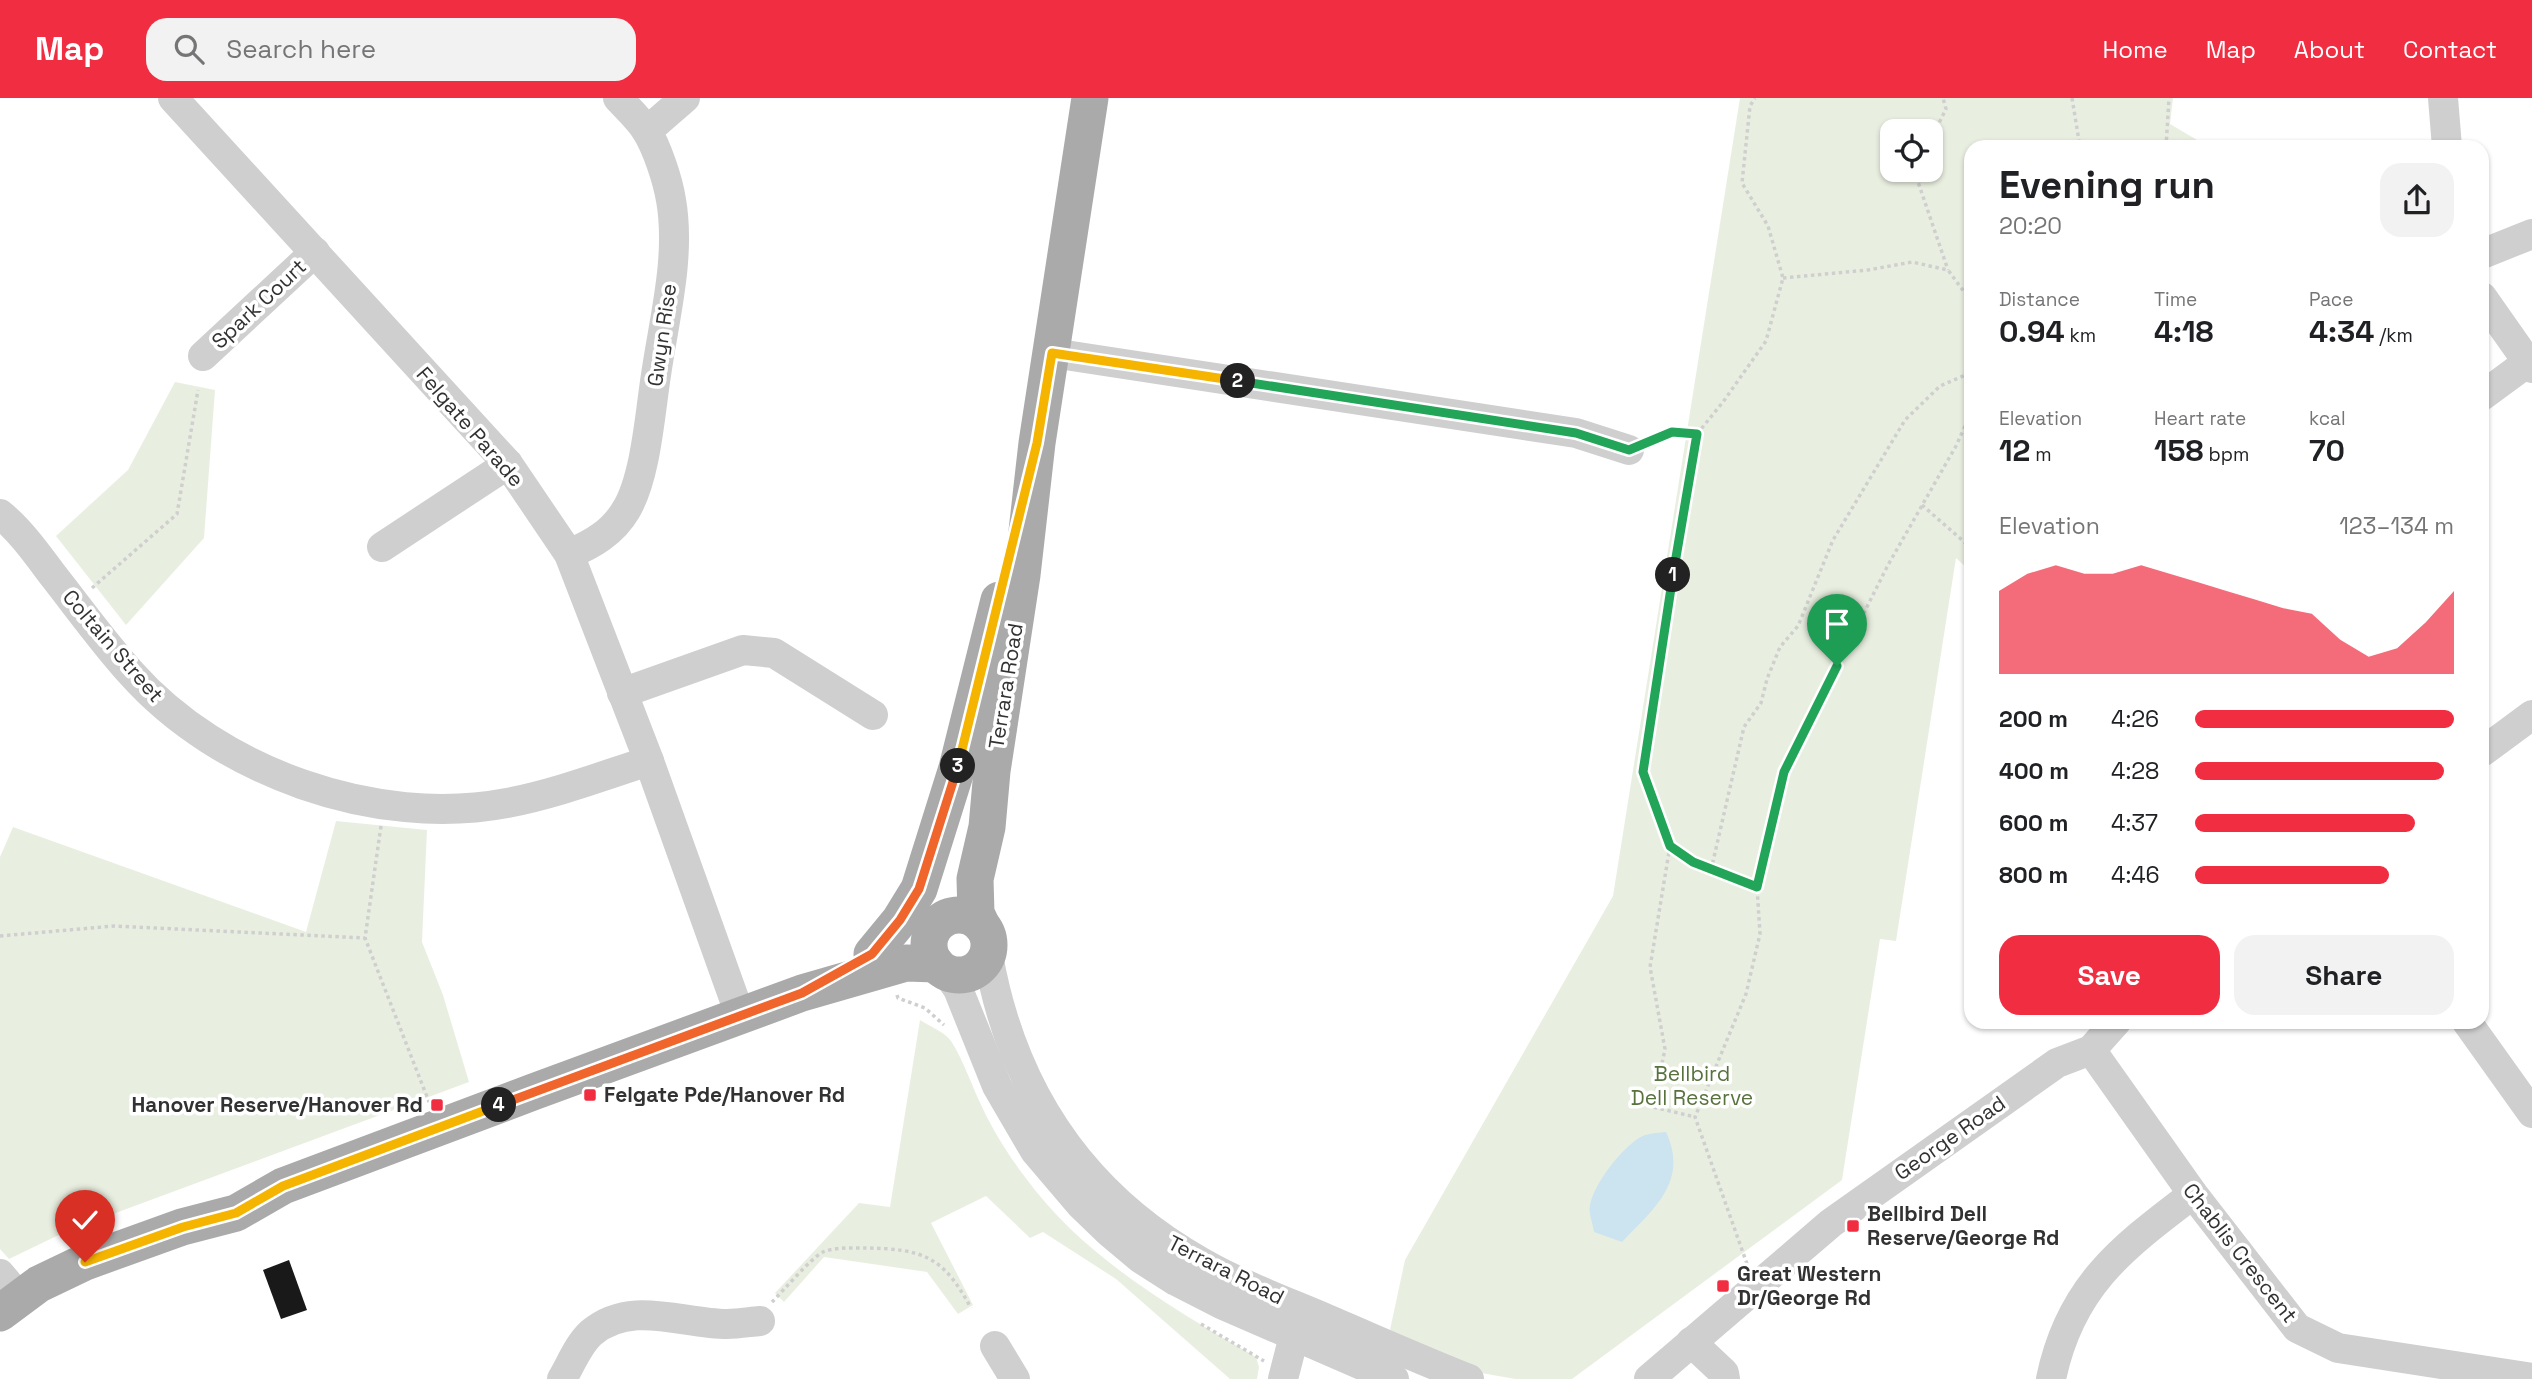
<!DOCTYPE html>
<meta charset="utf-8">
<style>
body{margin:0;font-family:"Space Grotesk",sans-serif;background:#f2f2f2;color:#202124;height:100vh;display:flex;flex-direction:column;font-size:26px;white-space:nowrap}
*{box-sizing:border-box;margin:0}
p{font-size:23px;color:#757577}
.icon{flex:none;width:38px;height:38px;fill:none;stroke:currentColor;stroke-width:2;stroke-linecap:round;stroke-linejoin:round}
.map{position:relative;flex:1;overflow:hidden}
.side{position:absolute;left:1964px;top:42px;width:525px;height:889px;display:flex;flex-direction:column;background:#fff;border-radius:21px;box-shadow:0 2px 5px #0004}
.side>*{flex:none}
.controls{position:absolute;left:1880px;top:21px;display:grid;gap:14px}
.controls a{display:grid;place-items:center;width:63px;height:63px;border-radius:14px;background:#fff;box-shadow:0 2px 5px #0004;font-size:35px}
.pin{position:absolute;display:grid;place-items:center;width:60px;height:60px;color:#fff;margin:-72px -30px;border-radius:50% 50% 50% 0;rotate:-45deg;box-shadow:0 0 7px #0007}
.pin .icon{rotate:45deg}
.km{position:absolute;width:35px;height:35px;margin:-18px;border-radius:50%;background:#222;color:#fff;font-size:19px;line-height:35px;text-align:center}
.round{display:grid;place-items:center;flex:none;width:74px;height:74px;border-radius:21px;background:#f2f2f2}
.summary{display:flex;align-items:center;justify-content:space-between;height:119px;padding:0 35px}
h1{font-size:38px;font-weight:700;line-height:52px}
.stats{display:grid;grid-template-columns:repeat(3,1fr);gap:10px;height:119px;padding:7px 35px}
.stats div{display:grid;align-content:center}
.stats b{font-size:30px;font-weight:700}
.stats small{font-size:19px;font-weight:400}
.stats p{font-size:19px}
.chart{height:196px;padding:14px 35px}
.chart p{display:flex;justify-content:space-between}
.chart svg{width:100%;height:126px;margin-top:7px;fill:#f02d41;opacity:.7}
.action{display:flex;gap:14px;margin-top:auto;padding:14px 35px}
.action a{flex:1;height:80px;border-radius:21px;background:#f02d41;color:#fff;font-size:28px;font-weight:700;line-height:80px;text-align:center}
.action a+a{background:#f2f2f2;color:#202124}
ul{padding:0 35px;list-style:none;font-size:23px}
li{display:grid;grid-template-columns:112px 84px 1fr;align-items:center;height:52px}
li i{height:18px;border-radius:9px;background:#f02d41}
header{display:flex;align-items:center;gap:42px;box-sizing:border-box;height:98px;padding:0 35px;background:#f02d41;color:#fff}
header strong{font-size:33px}
nav{display:flex;gap:38px;margin-inline-start:auto;font-size:24px}
.search{width:490px;height:63px;background:#f2f2f2;display:flex;align-items:center;gap:18px;box-sizing:border-box;padding:0 24px;border-radius:21px;color:#757577;font-size:26px}
.map>svg:first-child{display:block}
.green{fill:#e9efe0;fill-rule:evenodd}
.water{fill:#cce3f0}
.building{fill:#191919}
.lines{fill:none;stroke-linecap:round;stroke-linejoin:round}
.path{stroke:#cfcfcf;stroke-width:3.5;stroke-dasharray:3.5 3.5;stroke-linecap:butt}
.minor{stroke:#cfcfcf;stroke-width:30}
.major{stroke:#aaa;stroke-width:37}
.split-1-casing{stroke:#fff;stroke-width:14}
.split-2-casing{stroke:#fff;stroke-width:14}
.split-3-casing{stroke:#fff;stroke-width:14}
.split-4-casing{stroke:#fff;stroke-width:14}
.split-5-casing{stroke:#fff;stroke-width:14}
.split-1{stroke:#22a559;stroke-width:9}
.split-2{stroke:#22a559;stroke-width:9}
.split-3{stroke:#f5b400;stroke-width:9}
.split-4{stroke:#f0652b;stroke-width:9}
.split-5{stroke:#f5b400;stroke-width:9}
.poi-dot{fill:#f02d41;stroke:#fff;stroke-width:2.5}
.labels{text-anchor:middle;stroke-width:7;stroke-linejoin:round;paint-order:stroke}
.street-label{font-size:21px;fill:#323232;stroke:#fff}
.park-label{font-size:21px;fill:#57723c;stroke:#fff}
.poi-label{font-size:21px;font-weight:bold;fill:#323232;stroke:#fff;text-anchor:start}
</style>
<header>
<strong>Map</strong>
<div class="search"><svg class="icon" aria-label="search" viewBox="0 0 24 24"><circle cx="10" cy="10" r="6"/><path d="M15 15l6 6"/></svg>Search here</div>
<nav><a>Home</a><a>Map</a><a>About</a><a>Contact</a></nav>
</header>
<div class="map">
<svg width="2532" height="1281" viewBox="0 0 2532 1281">
<rect width="100%" height="100%" fill="#fff"/>
<g class="green">
<path d="M1740,0H2173L2170,26L2209,49H1970V473L1956,460L1896,843L1880,841L1842,1082L1572,1281H1515L1470,1273L1390,1232L1405,1162L1613,798ZM1892,33H1930V72H1892Z"/>
<path d="M175,284L215,292L204,440L126,527L56,438L128,372Z"/>
<path d="M336,723L427,732L422,844L443,897L469,984L67,1133L9,1161L0,1151V759L13,729L306,834Z"/>
<path d="M920,922C929,928 945,934 951,943C964,963 972,989 983,1011C994,1034 1009,1058 1025,1079C1083,1159 1172,1210 1256,1259L1259,1269L1257,1281H1230L1116,1181L1043,1134L1030,1140L986,1098L931,1125L973,1207L958,1216L927,1174L824,1159L784,1204L775,1195L859,1105L890,1109Z"/>
</g>
<path class="water" d="M1666,1034C1689,1083 1654,1111 1622,1144L1594,1134C1593,1126 1588,1114 1590,1107C1594,1086 1621,1051 1639,1040C1647,1035 1657,1035 1666,1034Z"/>
<path class="building" d="M289,1162L307,1212L281,1221L263,1172Z"/>
<g class="lines">
<g class="path">
<path d="M2072,0L2080,49"/>
<path d="M1930,43L1946,11L1943,0"/>
<path d="M2166,49L2169,0"/>
<path d="M1916,72L1915,75L1948,172"/>
<path d="M1783,180L1868,172L1912,164L1948,172L1970,202"/>
<path d="M1697,336L1690,368L1643,674L1670,748L1693,764L1757,789"/>
<path d="M1650,343L1672,334L1697,336L1723,304L1766,243L1783,180L1768,128L1742,85L1750,8L1755,0"/>
<path d="M1922,407L1970,449"/>
<path d="M92,490L177,416L198,292"/>
<path d="M381,728L365,840L429,1004"/>
<path d="M1670,748L1650,869L1665,951L1653,1009L1695,1019"/>
<path d="M1711,772L1744,629L1761,605L1767,581L1780,549L1798,528L1833,442L1905,322L1940,288L1970,275"/>
<path d="M0,838L114,828L365,840"/>
<path d="M897,897L898,900L925,910L944,927"/>
<path d="M1747,1166L1695,1019L1746,896L1760,836L1757,789L1784,674L1888,467L1956,348L1970,317"/>
<path d="M772,1204C784,1192 811,1160 823,1154C835,1149 853,1150 866,1150C923,1151 943,1158 971,1210"/>
<path d="M1201,1226L1264,1263"/>
</g>
<g class="minor">
<path d="M173,0L508,366L569,456L649,663L740,917"/>
<path d="M2443,0L2447,49"/>
<path d="M647,33L685,0"/>
<path d="M2482,156L2532,136"/>
<path d="M2482,199L2532,270"/>
<path d="M1052,255L1576,335L1629,352"/>
<path d="M203,258L315,154"/>
<path d="M2482,298L2528,264"/>
<path d="M0,416C20,432 37,456 52,476C78,509 103,544 131,575C219,674 376,730 507,705C555,696 602,678 649,663"/>
<path d="M382,449L508,366"/>
<path d="M569,456C593,446 613,434 626,412C646,379 650,315 656,277C664,221 681,159 671,102C668,83 657,49 646,32C639,21 627,10 618,0"/>
<path d="M622,595L743,552L774,555L873,617"/>
<path d="M2482,654L2532,617"/>
<path d="M988,857C1012,993 1081,1096 1201,1164C1241,1187 1285,1203 1327,1221C1374,1241 1421,1262 1469,1281"/>
<path d="M947,875L958,891L997,988L1035,1053L1081,1107L1109,1134L1140,1160L1176,1183L1221,1206L1394,1281"/>
<path d="M2467,924L2532,1015"/>
<path d="M2091,952L2193,1096L2297,1230L2338,1250L2532,1280"/>
<path d="M0,1176L20,1200"/>
<path d="M1691,1244L1724,1275L1725,1281"/>
<path d="M995,1248L1015,1281"/>
<path d="M562,1281C571,1266 578,1247 591,1235C631,1201 682,1226 727,1226C738,1226 749,1224 760,1223"/>
<path d="M1283,1281L1294,1238L1303,1222"/>
<path d="M1649,1281L1831,1125L2057,965L2091,952L2116,924"/>
<path d="M2051,1281C2070,1188 2122,1150 2193,1096"/>
</g>
<g class="major">
<circle cx="959" cy="847" r="30"/>
<path d="M982,828L976,815L975,781L987,729L992,673L1022,477L1037,345L1090,0"/>
<path d="M872,856L900,822L919,791L957,670L999,502"/>
<path d="M0,1215L39,1186L85,1164L182,1129L236,1115L283,1088L533,994L802,895L906,865L936,866"/>
</g>
</g>
<g class="lines">
<g class="split-1-casing">
<path id="split-1" d="M1673,477L1643,674L1670,748L1693,764L1757,789L1784,674L1837,568"/>
</g>
<g class="split-2-casing">
<path id="split-2" d="M1238,283L1576,335L1629,352L1672,334L1697,336L1673,477"/>
</g>
<g class="split-3-casing">
<path id="split-3" d="M958,668L1037,345L1052,255L1238,283"/>
</g>
<g class="split-4-casing">
<path id="split-4" d="M499,1007L802,895L872,856L900,822L919,791L958,668"/>
</g>
<g class="split-5-casing">
<path id="split-5" d="M85,1164L183,1129L236,1115L283,1088L499,1007"/>
</g>
<use href="#split-1" class="split-1"/>
<use href="#split-2" class="split-2"/>
<use href="#split-3" class="split-3"/>
<use href="#split-4" class="split-4"/>
<use href="#split-5" class="split-5"/>
</g>
<g class="poi-dot">
<rect x="583" y="990" width="14" height="14" rx="3.5"/>
<rect x="430" y="1000" width="14" height="14" rx="3.5"/>
<rect x="1846" y="1121" width="14" height="14" rx="3.5"/>
<rect x="1716" y="1181" width="14" height="14" rx="3.5"/>
</g>
<g class="labels">
<g class="street-label">
<text transform="translate(259 206) rotate(-43)" y="7">Spark Court</text>
<text transform="translate(662 237) rotate(-82)" y="7">Gwyn Rise</text>
<text transform="translate(470 329) rotate(49)" y="7">Felgate Parade</text>
<text transform="translate(113 548) rotate(49)" y="7">Coltain Street</text>
<text transform="translate(1006 588) rotate(-81)" y="7">Terrara Road</text>
<text transform="translate(1950 1040) rotate(-35)" y="7">George Road</text>
<text transform="translate(2240 1155) rotate(52)" y="7">Chablis Crescent</text>
<text transform="translate(1226 1172) rotate(27)" y="7">Terrara Road</text>
</g>
<g class="park-label">
<text x="1692" y="983">Bellbird<tspan x="1692" dy="24">Dell Reserve</tspan></text>
</g>
<g class="poi-label">
<text x="604" y="1004">Felgate Pde/Hanover Rd</text>
<text x="423" y="1014" text-anchor="end">Hanover Reserve/Hanover Rd</text>
<text x="1867" y="1123">Bellbird Dell<tspan x="1867" dy="24">Reserve/George Rd</tspan></text>
<text x="1737" y="1183">Great Western<tspan x="1737" dy="24">Dr/George Rd</tspan></text>
</g>
</g>
</svg>
<div class="controls">
<a><svg class="icon" aria-label="locate" viewBox="0 0 24 24"><circle cx="12" cy="12" r="6"/><path d="M12 2v4M12 18v4M2 12h4M18 12h4"/></svg></a>
</div>
<div class="pin" style="left:1837px;top:568px;background:#1e9e55"><svg class="icon" aria-label="arrive" viewBox="0 0 24 24"><path d="M6 21V4h12l-3 4 3 4H6"/></svg></div>
<div class="pin" style="left:85px;top:1164px;background:#d93025"><svg class="icon" aria-label="check" viewBox="0 0 24 24"><path d="M5 12l5 5 9-10"/></svg></div>
<b class="km" style="left:1673px;top:477px">1</b>
<b class="km" style="left:1238px;top:283px">2</b>
<b class="km" style="left:958px;top:668px">3</b>
<b class="km" style="left:499px;top:1007px">4</b>
<section class="side">
<div class="summary"><div><h1>Evening run</h1><p>20:20</p></div><a class="round"><svg class="icon" aria-label="share" viewBox="0 0 24 24"><path d="M12 15V3M7 8l5-5 5 5M5 13v7h14v-7"/></svg></a></div>
<div class="stats">
<div><p>Distance</p><b>0.94<small> km</small></b></div>
<div><p>Time</p><b>4:18</b></div>
<div><p>Pace</p><b>4:34<small> /km</small></b></div>
</div>
<div class="stats">
<div><p>Elevation</p><b>12<small> m</small></b></div>
<div><p>Heart rate</p><b>158<small> bpm</small></b></div>
<div><p>kcal</p><b>70</b></div>
</div>
<div class="chart"><p><span>Elevation</span>123–134 m</p>
<svg viewBox="0 0 160 44" preserveAspectRatio="none"><path d="M0 44V15L10 9L20 6L30 9L40 9L50 6L60 9L70 12L80 15L90 18L100 21L110 23L120 32L130 38L140 35L150 26L160 15V44z"/></svg>
</div>
<ul>
<li><b>200 m</b>4:26<i style="width:100%"></i></li>
<li><b>400 m</b>4:28<i style="width:96%"></i></li>
<li><b>600 m</b>4:37<i style="width:85%"></i></li>
<li><b>800 m</b>4:46<i style="width:75%"></i></li>
</ul>
<div class="action"><a>Save</a><a>Share</a></div>
</section>
</div>
